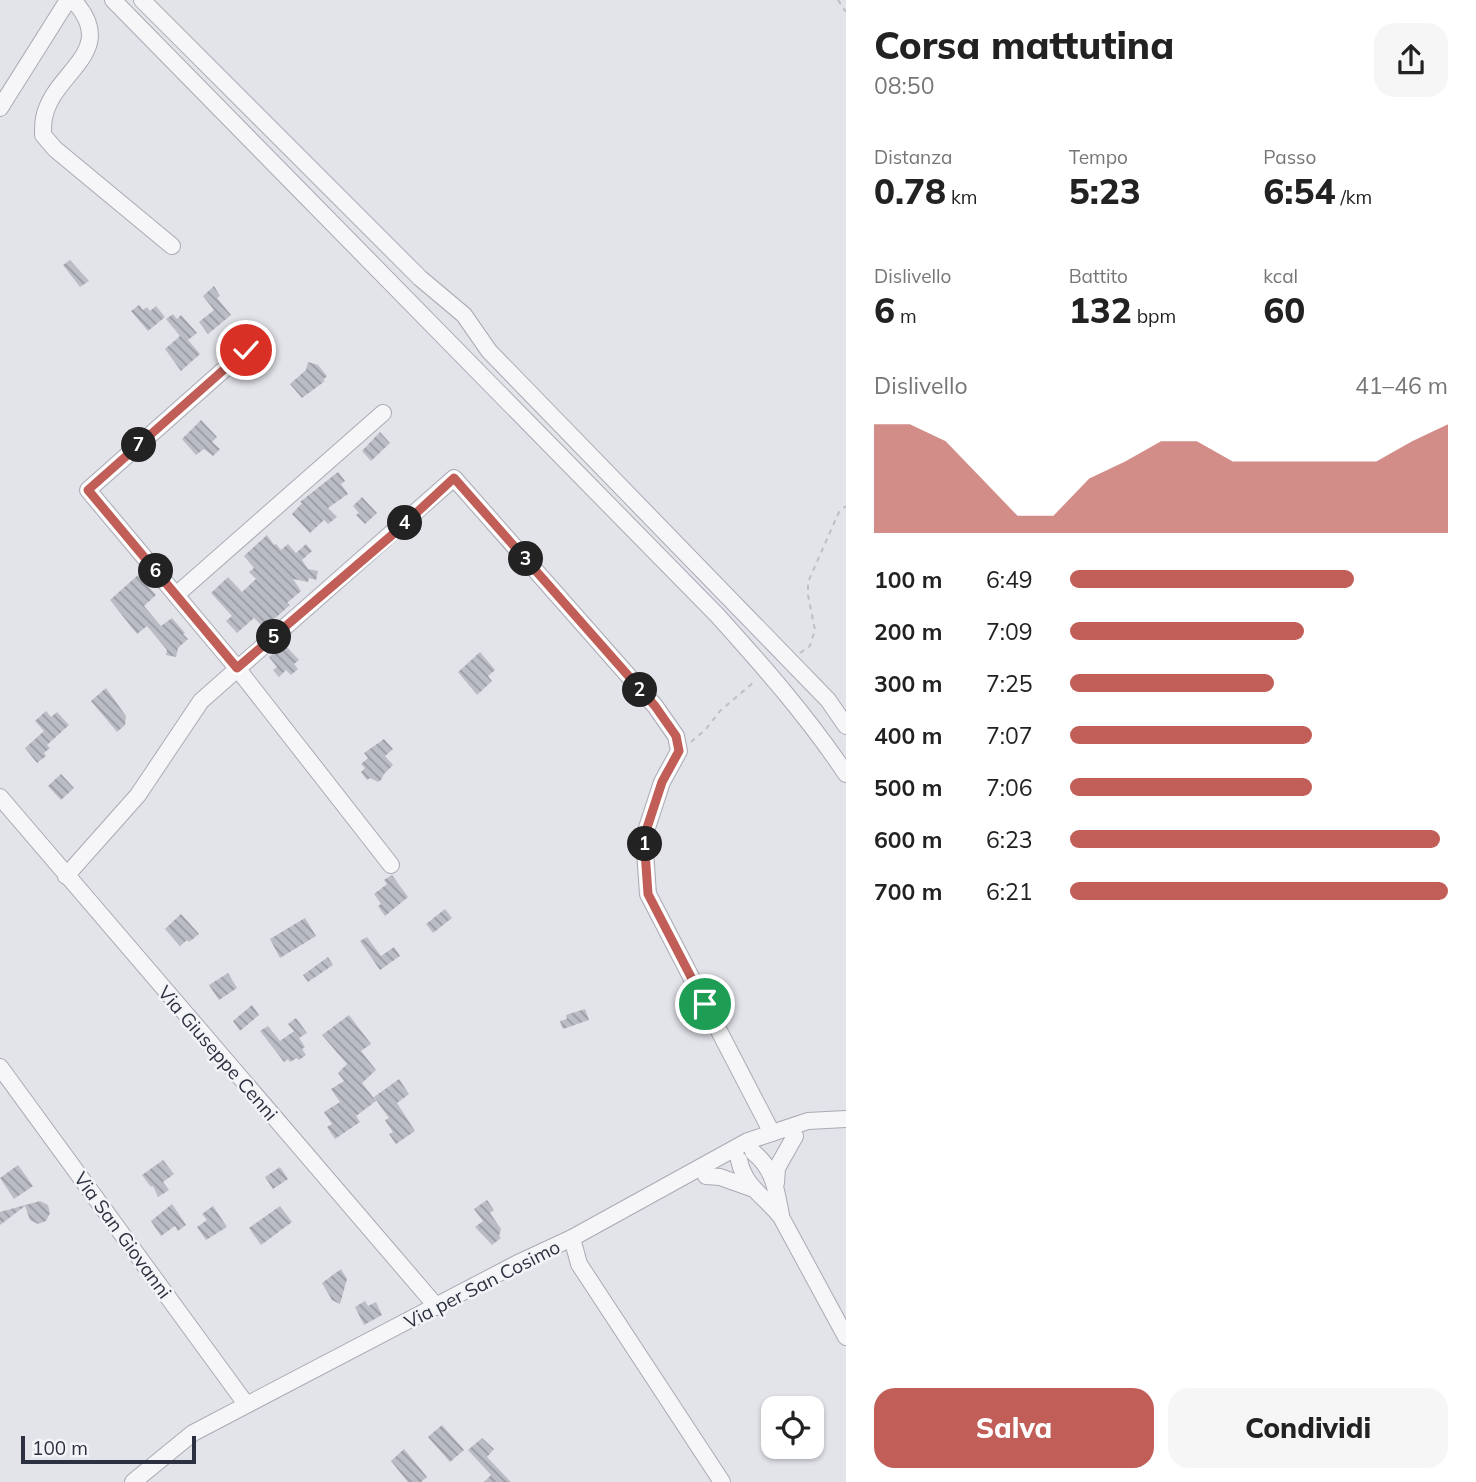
<!DOCTYPE html>
<html lang="it">
<meta charset="utf-8">
<style>
body{margin:0;font-family:Mulish,sans-serif;background:#f6f6f6;color:#222;height:100vh;display:flex;flex-direction:column;font-size:26px;white-space:nowrap}
*{box-sizing:border-box;margin:0}
p{font-size:23px;color:#767676}
.icon{flex:none;width:38px;height:38px;fill:none;stroke:currentColor;stroke-width:2;stroke-linecap:round;stroke-linejoin:round}
.map{position:relative;flex:1;overflow:hidden}
.details{display:flex;flex-direction:column;background:#fff;width:630px}
.details>*{flex:none}
.fabs{position:absolute;left:761px;top:1396px;display:grid;gap:14px}
.fabs a{display:grid;place-items:center;width:63px;height:63px;border-radius:14px;background:#fff;box-shadow:0 2px 5px #0004;font-size:35px}
.scale{position:absolute;left:21px;bottom:18px;width:175px;box-sizing:border-box;padding-left:7px;border:4px solid #2d3040;border-top:0;font-size:19px;line-height:24px;white-space:nowrap;color:#2d3040;-webkit-text-stroke:5px #f3f4f7;paint-order:stroke}
.pin{position:absolute;display:grid;place-items:center;width:60px;height:60px;color:#fff;margin:-30px;border:4px solid #fff;border-radius:50%;box-shadow:0 2px 7px #0007}
.km{position:absolute;width:35px;height:35px;margin:-18px;border-radius:50%;background:#222;color:#fff;font-size:19px;line-height:35px;text-align:center}
.round{display:grid;place-items:center;flex:none;width:74px;height:74px;border-radius:21px;background:#f6f6f6}
.headline{display:flex;align-items:center;justify-content:space-between;height:119px;padding:0 28px}
h1{font-size:38px;font-weight:800;line-height:52px}
.figures{display:grid;grid-template-columns:repeat(3,1fr);gap:10px;height:119px;padding:7px 28px}
.figures div{display:grid;align-content:center}
.figures b{font-size:35px;font-weight:800}
.figures small{font-size:19px;font-weight:400}
.figures p{font-size:19px}
.chart{height:196px;padding:14px 28px}
.chart p{display:flex;justify-content:space-between}
.chart svg{width:100%;height:126px;margin-top:7px;fill:#c05e57;opacity:.7}
.button{display:flex;gap:14px;margin-top:auto;padding:14px 28px}
.button a{flex:1;height:80px;border-radius:21px;background:#c05e57;color:#fff;font-size:28px;font-weight:800;line-height:80px;text-align:center}
.button a+a{background:#f6f6f6;color:#222}
ul{padding:0 28px;list-style:none;font-size:23px}
li{display:grid;grid-template-columns:112px 84px 1fr;align-items:center;height:52px}
li i{height:18px;border-radius:9px;background:#c05e57}
main{display:flex;flex:1;min-height:0}
.map>svg:first-child{display:block}
.building{fill:url(#building-back-hatch)}
.lines{fill:none;stroke-linecap:round;stroke-linejoin:round}
.minor-casing{stroke:#a9aab4;stroke-width:18}
.path{stroke:#bebfc4;stroke-width:2;stroke-dasharray:5 5;stroke-linecap:butt}
.minor{stroke:#f6f6f8;stroke-width:16}
.route-casing{stroke:#fff;stroke-width:14}
.route{stroke:#c05e57;stroke-width:9}
.labels{text-anchor:middle;stroke-width:5;stroke-linejoin:round;paint-order:stroke}
.street-label{font-size:19px;fill:#2d3040;stroke:#f3f4f7}
</style>
<main>
<div class="map">
<svg width="846" height="1482" viewBox="0 0 846 1482">
<defs>
<pattern id="building-back-hatch" width="6" height="6" patternUnits="userSpaceOnUse" patternTransform="scale(1.75)"><rect width="6" height="6" fill="#bbbdc6"/><path d="M-1 5l2 2M0 0l6 6M5-1l2 2" fill="none" stroke="#989aa2"/></pattern>
</defs>
<rect width="100%" height="100%" fill="#e3e4ea"/>
<g class="building">
<path d="M70,260L89,281L80,287L63,265Z"/>
<path d="M214,286L220,296L217,298L231,315L208,334L199,322L214,310L203,296Z"/>
<path d="M139,305L143,310L147,307L150,311L156,306L165,317L148,331L131,311Z"/>
<path d="M173,314L177,319L181,315L197,333L188,340L200,354L181,371L165,349L180,336L166,319Z"/>
<path d="M308,362L318,365L327,376L323,380L325,381L302,398L290,384L306,370Z"/>
<path d="M201,420L217,437L212,442L220,449L213,456L204,449L196,455L182,439Z"/>
<path d="M380,432L390,443L371,461L362,451Z"/>
<path d="M338,472L345,481L341,484L348,494L328,508L337,517L328,524L324,520L310,533L292,514L302,503L300,502Z"/>
<path d="M362,497L377,513L365,524L356,515L359,513L353,506Z"/>
<path d="M267,535L274,545L276,544L281,550L288,544L296,553L306,544L312,551L302,560L308,569L318,571L316,580L309,578L308,582L293,579L301,591L287,603L290,605L264,628L254,618L237,633L226,621L232,616L211,593L228,577L242,592L256,579L249,572L254,568L244,556Z"/>
<path d="M138,575L156,595L144,606L161,626L172,618L185,633L183,634L188,639L178,648L176,657L166,655L167,650L147,626L137,634L110,600Z"/>
<path d="M284,644L299,660L294,664L298,669L291,675L286,670L279,677L273,670L277,667L269,657Z"/>
<path d="M480,652L495,670L488,676L492,681L477,695L458,672Z"/>
<path d="M106,688L126,716L125,725L117,732L91,701Z"/>
<path d="M46,711L51,717L57,712L69,725L47,745L50,748L44,753L46,756L37,763L25,748L44,731L35,721Z"/>
<path d="M384,739L393,749L385,756L393,765L384,774L381,780L378,782L370,778L367,780L361,772L365,768L361,764L368,758L364,753Z"/>
<path d="M61,774L74,788L61,800L48,786Z"/>
<path d="M392,875L408,897L385,916L378,906L381,904L374,894L387,884L384,880Z"/>
<path d="M445,909L452,918L433,933L426,924Z"/>
<path d="M181,914L199,934L189,942L187,940L180,946L165,929Z"/>
<path d="M305,918L316,936L280,958L270,939Z"/>
<path d="M367,937L381,956L394,947L400,956L380,970L360,941Z"/>
<path d="M328,957L333,965L308,982L303,975Z"/>
<path d="M228,973L237,988L219,1000L209,985Z"/>
<path d="M252,1005L259,1015L240,1031L233,1021Z"/>
<path d="M585,1009L589,1020L563,1029L560,1021L567,1019L566,1015Z"/>
<path d="M349,1015L371,1044L361,1051L376,1070L362,1083L376,1101L356,1116L360,1122L335,1139L327,1127L332,1124L324,1112L340,1102L331,1089L344,1081L338,1073L347,1064L322,1035Z"/>
<path d="M296,1018L307,1033L299,1038L305,1047L302,1049L306,1055L299,1060L297,1058L290,1062L288,1059L284,1062L260,1031L268,1026L280,1041L294,1031L288,1024Z"/>
<path d="M399,1079L409,1094L397,1103L415,1131L396,1144L389,1134L393,1132L385,1120L389,1118L374,1097Z"/>
<path d="M163,1160L174,1174L163,1182L169,1190L158,1197L153,1186L151,1187L142,1175Z"/>
<path d="M18,1165L33,1186L14,1199L0,1178Z"/>
<path d="M280,1167L288,1179L273,1189L265,1177Z"/>
<path d="M487,1200L494,1210L490,1213L501,1229L499,1236L501,1238L492,1245L475,1227L483,1221L474,1209Z"/>
<path d="M40,1201L48,1205L50,1213L46,1221L38,1224L30,1220L25,1206L0,1225V1212Z"/>
<path d="M172,1204L186,1225L178,1231L175,1226L161,1236L151,1221Z"/>
<path d="M213,1206L227,1227L206,1240L197,1227L207,1220L202,1214Z"/>
<path d="M280,1206L292,1222L261,1245L249,1228Z"/>
<path d="M341,1269L347,1279L340,1304L332,1300L322,1283Z"/>
<path d="M365,1301L368,1306L376,1302L382,1315L364,1325L355,1307Z"/>
<path d="M442,1425L464,1450L450,1462L428,1437Z"/>
<path d="M482,1438L494,1449L487,1457L511,1482H484L491,1475L468,1450Z"/>
<path d="M404,1449L427,1477L421,1482H408L391,1461Z"/>
</g>
<g class="lines">
<g class="minor-casing">
<g id="minor">
<path d="M73,0C121,52 53,71 44,118C43,123 43,129 43,135L55,149L172,246"/>
<path d="M113,0L717,615C763,666 808,717 846,774"/>
<path d="M142,0L420,278L464,315L489,351L828,700L846,726"/>
<path d="M0,108L68,0"/>
<path d="M246,350L88,490L237,668L391,865"/>
<path d="M176,595L383,413"/>
<path d="M0,797L437,1307"/>
<path d="M66,876L138,795L201,701L454,478L655,706L676,736L679,751L662,782L644,837L648,894L772,1133"/>
<path d="M0,1067L246,1404"/>
<path d="M753,1152C774,1169 776,1189 781,1215"/>
<path d="M739,1160C745,1188 765,1196 781,1217L846,1337"/>
<path d="M706,1176L720,1177L751,1188"/>
<path d="M776,1183L777,1168L795,1136"/>
<path d="M572,1238L579,1264L722,1482"/>
<path d="M133,1482L193,1433L518,1263L572,1238L748,1141L808,1121L846,1119"/>
</g>
</g>
<g class="path">
<path d="M838,0L846,12"/>
<path d="M800,653L810,646L815,630L808,595V582L839,512L846,506"/>
<path d="M691,742L706,729L720,711L755,681"/>
</g>
<use href="#minor" class="minor"/>
</g>
<g class="lines">
<g class="route-casing">
<path id="route" d="M246,350L88,490L237,668L399,529L454,478L655,706L676,736L679,751L662,782L644,837L648,894L705,1004"/>
</g>
<use href="#route" class="route"/>
</g>
<g class="labels">
<g class="street-label">
<text transform="translate(218 1053) rotate(49)" y="7">Via Giuseppe Cenni</text>
<text transform="translate(123 1235) rotate(54)" y="7">Via San Giovanni</text>
<text transform="translate(482 1284) rotate(-27)" y="7">Via per San Cosimo</text>
</g>
</g>
</svg>
<div class="fabs">
<a><svg class="icon" aria-label="locate" viewBox="0 0 24 24"><circle cx="12" cy="12" r="6"/><path d="M12 2v4M12 18v4M2 12h4M18 12h4"/></svg></a>
</div>
<div class="scale">100 m</div>
<div class="pin" style="left:705px;top:1004px;background:#1e9e55"><svg class="icon" aria-label="arrive" viewBox="0 0 24 24"><path d="M6 21V4h12l-3 4 3 4H6"/></svg></div>
<div class="pin" style="left:246px;top:350px;background:#d93025"><svg class="icon" aria-label="check" viewBox="0 0 24 24"><path d="M5 12l5 5 9-10"/></svg></div>
<b class="km" style="left:645px;top:844px">1</b>
<b class="km" style="left:640px;top:690px">2</b>
<b class="km" style="left:526px;top:559px">3</b>
<b class="km" style="left:405px;top:523px">4</b>
<b class="km" style="left:274px;top:637px">5</b>
<b class="km" style="left:156px;top:571px">6</b>
<b class="km" style="left:139px;top:445px">7</b>
</div>
<section class="details">
<div class="headline"><div><h1>Corsa mattutina</h1><p>08:50</p></div><a class="round"><svg class="icon" aria-label="share" viewBox="0 0 24 24"><path d="M12 15V3M7 8l5-5 5 5M5 13v7h14v-7"/></svg></a></div>
<div class="figures">
<div><p>Distanza</p><b>0.78<small> km</small></b></div>
<div><p>Tempo</p><b>5:23</b></div>
<div><p>Passo</p><b>6:54<small> /km</small></b></div>
</div>
<div class="figures">
<div><p>Dislivello</p><b>6<small> m</small></b></div>
<div><p>Battito</p><b>132<small> bpm</small></b></div>
<div><p>kcal</p><b>60</b></div>
</div>
<div class="chart"><p><span>Dislivello</span>41–46 m</p>
<svg viewBox="0 0 160 44" preserveAspectRatio="none"><path d="M0 44V6L10 6L20 12L30 25L40 38L50 38L60 25L70 19L80 12L90 12L100 19L110 19L120 19L130 19L140 19L150 12L160 6V44z"/></svg>
</div>
<ul>
<li><b>100 m</b>6:49<i style="width:75%"></i></li>
<li><b>200 m</b>7:09<i style="width:62%"></i></li>
<li><b>300 m</b>7:25<i style="width:54%"></i></li>
<li><b>400 m</b>7:07<i style="width:64%"></i></li>
<li><b>500 m</b>7:06<i style="width:64%"></i></li>
<li><b>600 m</b>6:23<i style="width:98%"></i></li>
<li><b>700 m</b>6:21<i style="width:100%"></i></li>
</ul>
<div class="button"><a>Salva</a><a>Condividi</a></div>
</section>
</main>
